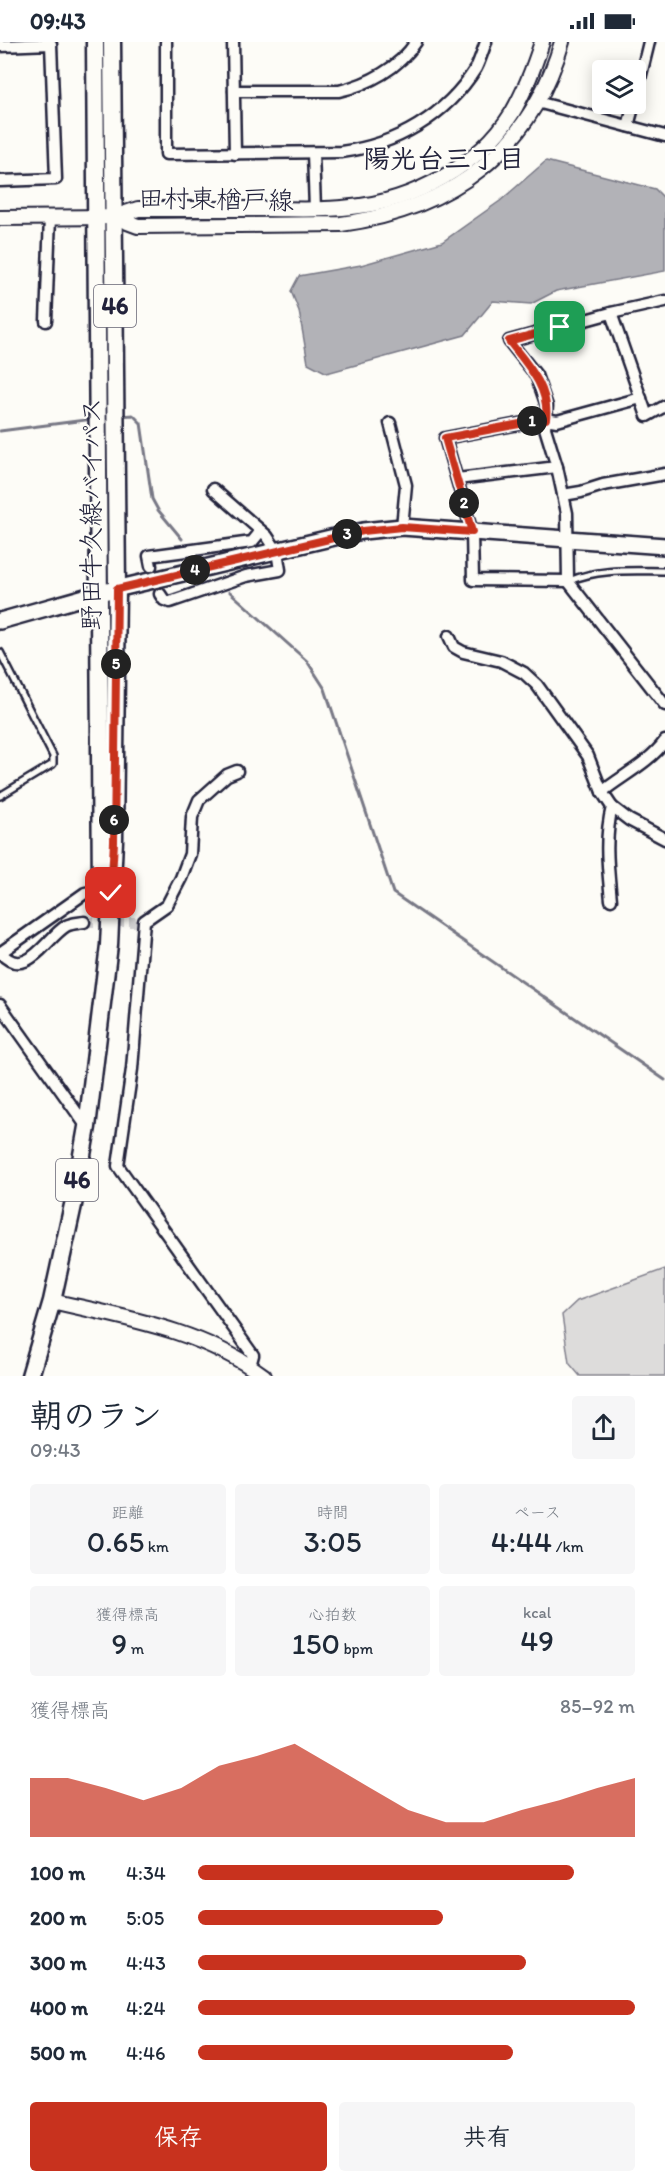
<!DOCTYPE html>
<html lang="ja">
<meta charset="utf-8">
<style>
body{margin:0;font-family:Itim,"Klee One",sans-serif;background:#f6f6f7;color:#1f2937;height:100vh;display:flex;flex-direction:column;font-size:22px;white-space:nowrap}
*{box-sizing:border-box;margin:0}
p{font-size:20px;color:#747a83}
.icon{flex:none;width:33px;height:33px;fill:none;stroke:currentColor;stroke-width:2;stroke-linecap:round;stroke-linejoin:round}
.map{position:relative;height:1334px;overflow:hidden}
.details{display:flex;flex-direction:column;background:#fff;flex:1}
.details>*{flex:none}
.fabs{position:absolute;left:592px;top:18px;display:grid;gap:12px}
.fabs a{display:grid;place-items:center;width:54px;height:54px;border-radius:6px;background:#fff;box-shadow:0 3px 15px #0003;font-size:30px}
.pin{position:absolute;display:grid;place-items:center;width:51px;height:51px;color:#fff;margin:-26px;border-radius:12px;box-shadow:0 3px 9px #0006}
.km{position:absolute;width:30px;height:30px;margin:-15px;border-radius:50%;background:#222;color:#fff;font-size:16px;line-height:30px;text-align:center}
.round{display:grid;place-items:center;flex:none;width:63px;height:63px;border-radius:6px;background:#f6f6f7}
.summary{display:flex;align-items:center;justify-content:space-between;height:102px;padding:0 30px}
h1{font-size:33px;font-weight:600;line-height:45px}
.stats{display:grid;grid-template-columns:repeat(3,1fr);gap:9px;height:102px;padding:6px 30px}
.stats div{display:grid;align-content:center;border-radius:6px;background:#f6f6f7;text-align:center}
.stats b{font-size:30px;font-weight:600}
.stats small{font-size:16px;font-weight:400}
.stats p{font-size:16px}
.chart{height:168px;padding:12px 30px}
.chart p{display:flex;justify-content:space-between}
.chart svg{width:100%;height:108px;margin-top:6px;fill:#c8321e;opacity:.7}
.cta{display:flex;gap:12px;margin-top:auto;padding:12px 30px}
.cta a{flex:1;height:69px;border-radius:6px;background:#c8321e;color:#fff;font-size:24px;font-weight:600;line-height:69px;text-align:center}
.cta a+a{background:#f6f6f7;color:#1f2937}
ul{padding:0 30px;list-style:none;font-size:20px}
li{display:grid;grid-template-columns:96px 72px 1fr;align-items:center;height:45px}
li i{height:15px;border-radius:8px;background:#c8321e}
.status{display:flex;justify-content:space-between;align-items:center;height:42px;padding:0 30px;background:#fff;direction:ltr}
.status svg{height:16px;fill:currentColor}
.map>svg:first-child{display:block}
.green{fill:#dddcdb;stroke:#807f8b;stroke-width:1.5}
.water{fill:#b2b2b7;stroke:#787885;stroke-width:1.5}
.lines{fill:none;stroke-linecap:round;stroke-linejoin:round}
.stream{stroke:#787885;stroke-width:3}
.minor-tunnel{stroke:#d1d0d1;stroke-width:10;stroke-dasharray:10 5;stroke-linecap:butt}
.service-casing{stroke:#22223b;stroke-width:10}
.minor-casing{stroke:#22223b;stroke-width:15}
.tertiary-casing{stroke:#22223b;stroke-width:18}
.secondary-casing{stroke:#22223b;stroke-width:20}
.primary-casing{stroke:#22223b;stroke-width:21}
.service{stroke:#fdfcf7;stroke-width:5}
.minor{stroke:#fdfcf7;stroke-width:10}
.tertiary{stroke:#fdfcf7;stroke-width:14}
.secondary{stroke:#fdfcf7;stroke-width:15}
.primary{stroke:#fdfcf7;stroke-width:16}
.route-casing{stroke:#fff;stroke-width:12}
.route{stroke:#c8321e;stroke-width:8}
.labels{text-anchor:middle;stroke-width:4.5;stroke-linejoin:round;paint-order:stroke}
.shield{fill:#fdfcf7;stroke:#646373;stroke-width:1.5}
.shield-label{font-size:24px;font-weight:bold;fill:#22223b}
.street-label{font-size:26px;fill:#22223b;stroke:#fdfcf7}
.neighbourhood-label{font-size:27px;font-weight:bold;fill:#22223b;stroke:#fdfcf7}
</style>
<div class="status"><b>09:43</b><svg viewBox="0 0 49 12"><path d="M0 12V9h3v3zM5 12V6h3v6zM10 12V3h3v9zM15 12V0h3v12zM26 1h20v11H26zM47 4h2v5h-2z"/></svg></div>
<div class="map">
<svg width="665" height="1334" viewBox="0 0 665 1334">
<rect width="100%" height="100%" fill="#fdfcf7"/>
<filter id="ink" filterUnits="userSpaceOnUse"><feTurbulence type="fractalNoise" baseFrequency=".0167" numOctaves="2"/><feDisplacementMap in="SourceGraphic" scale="12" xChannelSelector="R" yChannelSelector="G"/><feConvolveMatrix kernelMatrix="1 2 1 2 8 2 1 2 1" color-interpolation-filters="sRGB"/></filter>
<g filter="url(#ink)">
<path class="green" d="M665,1227V1334H580L569,1321L562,1273L577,1259Z"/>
<path class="water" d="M546,119L655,147L665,157V229L556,249L531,262L493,259L465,293L327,331L308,321L299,269L291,249L299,234L361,223L442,200L500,159Z"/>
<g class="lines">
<g class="stream">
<path d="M120,374L133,373L141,381L152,457L158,468L182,497"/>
<path d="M0,389L93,377"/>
<path d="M230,550L307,619L325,647L393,851L665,1038"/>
</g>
<path class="minor-tunnel" d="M84,880H136"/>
<g class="service-casing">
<g id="service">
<path d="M569,539C599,526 633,529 665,529"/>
<path d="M0,610L53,714V722L0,754"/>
</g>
</g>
<g class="minor-casing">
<g id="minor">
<path d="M166,0V112L341,110C396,103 446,74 476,26C480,18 483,8 486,0"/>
<path d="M233,0L235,112"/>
<path d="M0,4L51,2L56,137L0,139"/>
<path d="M234,49H339C369,42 399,26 416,0"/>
<path d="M636,53L649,0"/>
<path d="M537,60L665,94"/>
<path d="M628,84L634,62"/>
<path d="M313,111L315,167"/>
<path d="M611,271L647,374L665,364"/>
<path d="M46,279L50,175"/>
<path d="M641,356L557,379L546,377L445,396L472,490L473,538L568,539L567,471L557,425L545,386L547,364L536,333L509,299L611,271L665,259"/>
<path d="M390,381L406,443L402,485"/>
<path d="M457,437L557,425"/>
<path d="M563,453L581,450L603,443L665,432"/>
<path d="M151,524L149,514L252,500L261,489"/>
<path d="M568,539L665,663"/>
<path d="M160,552L164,558L170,560L246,534L280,528L277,509L267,494L213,447"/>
<path d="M449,594L454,605L463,610L501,619L524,631L537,643L588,714L602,750L612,765C604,797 608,826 611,858"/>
<path d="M237,729L227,733L199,758L192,775L190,812L181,836L167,863L144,879L132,1027L118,1124L253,1313L250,1324"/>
<path d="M602,750C623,733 649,721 665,699"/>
<path d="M612,765L629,778L665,797"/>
<path d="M0,910C26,940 46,896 66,884C71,881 79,881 84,880"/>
<path d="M0,911L85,851L101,848"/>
<path d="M0,963L87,1085"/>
</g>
</g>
<g class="tertiary-casing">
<g id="tertiary">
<path d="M114,175L138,184L341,182C452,167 530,109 562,0"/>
<path d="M0,176L114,175L138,167C180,167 223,167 265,167C294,167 323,169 352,165C413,159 479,124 512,71C525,49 534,25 542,0"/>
<path d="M52,1259C126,1276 202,1288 264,1334"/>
</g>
</g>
<g class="secondary-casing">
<path id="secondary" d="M0,579L99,551L343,493L363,489L402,485L665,504"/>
</g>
<g class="primary-casing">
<g id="primary">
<path d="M95,0L101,850"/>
<path d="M30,1334L52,1259L73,1163L87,1085L109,903L114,799L117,547L112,0"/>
</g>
</g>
<use href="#service" class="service"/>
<use href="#minor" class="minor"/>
<use href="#tertiary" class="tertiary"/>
<use href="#secondary" class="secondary"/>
<use href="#primary" class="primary"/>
</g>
</g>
<g class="lines" filter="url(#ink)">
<g class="route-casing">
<path id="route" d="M111,851L114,800L117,547L363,489L402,485L472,490L445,396L546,377C550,346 527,322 509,299L560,285"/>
</g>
<use href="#route" class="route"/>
</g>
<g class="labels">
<g class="shield">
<rect x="94" y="243" width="42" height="42" rx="4.5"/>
<rect x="56" y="1117" width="42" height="42" rx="4.5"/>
</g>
<g class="shield-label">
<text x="115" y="272">46</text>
<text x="77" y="1146">46</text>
</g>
<g class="street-label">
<text transform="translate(216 157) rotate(1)" y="9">田村東楢戸線</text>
<text transform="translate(91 472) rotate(-90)" y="9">野田牛久線バイパス</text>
</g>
<g class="neighbourhood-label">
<text x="444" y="126">陽光台三丁目</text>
</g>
</g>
</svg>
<div class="fabs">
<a><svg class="icon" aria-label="layers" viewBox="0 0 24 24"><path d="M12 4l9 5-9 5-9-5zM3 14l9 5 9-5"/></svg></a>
</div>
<div class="pin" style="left:560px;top:285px;background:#1e9e55"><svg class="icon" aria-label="arrive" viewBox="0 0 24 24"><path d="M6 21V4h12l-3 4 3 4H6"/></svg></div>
<div class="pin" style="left:111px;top:851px;background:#d93025"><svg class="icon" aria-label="check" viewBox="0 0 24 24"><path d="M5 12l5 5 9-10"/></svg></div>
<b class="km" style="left:532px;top:379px">1</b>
<b class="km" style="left:464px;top:461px">2</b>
<b class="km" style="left:347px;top:492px">3</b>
<b class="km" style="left:195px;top:528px">4</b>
<b class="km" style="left:116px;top:622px">5</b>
<b class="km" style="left:114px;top:778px">6</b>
</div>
<section class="details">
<div class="summary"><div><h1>朝のラン</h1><p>09:43</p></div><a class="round"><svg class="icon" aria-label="share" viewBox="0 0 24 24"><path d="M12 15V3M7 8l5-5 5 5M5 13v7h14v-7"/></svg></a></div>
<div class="stats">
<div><p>距離</p><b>0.65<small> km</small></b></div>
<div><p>時間</p><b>3:05</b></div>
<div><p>ペース</p><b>4:44<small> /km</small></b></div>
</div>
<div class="stats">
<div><p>獲得標高</p><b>9<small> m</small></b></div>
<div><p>心拍数</p><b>150<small> bpm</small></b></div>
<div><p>kcal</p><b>49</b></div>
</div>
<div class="chart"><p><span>獲得標高</span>85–92 m</p>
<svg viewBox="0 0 160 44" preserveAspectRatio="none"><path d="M0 44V20L10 20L20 24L30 29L40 24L50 15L60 11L70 6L80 15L90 24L100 33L110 38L120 38L130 33L140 29L150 24L160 20V44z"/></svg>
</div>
<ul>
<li><b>100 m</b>4:34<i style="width:86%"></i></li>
<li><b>200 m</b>5:05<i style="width:56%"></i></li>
<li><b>300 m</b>4:43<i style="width:75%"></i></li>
<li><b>400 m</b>4:24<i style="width:100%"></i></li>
<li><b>500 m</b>4:46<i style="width:72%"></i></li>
</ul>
<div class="cta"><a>保存</a><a>共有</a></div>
</section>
